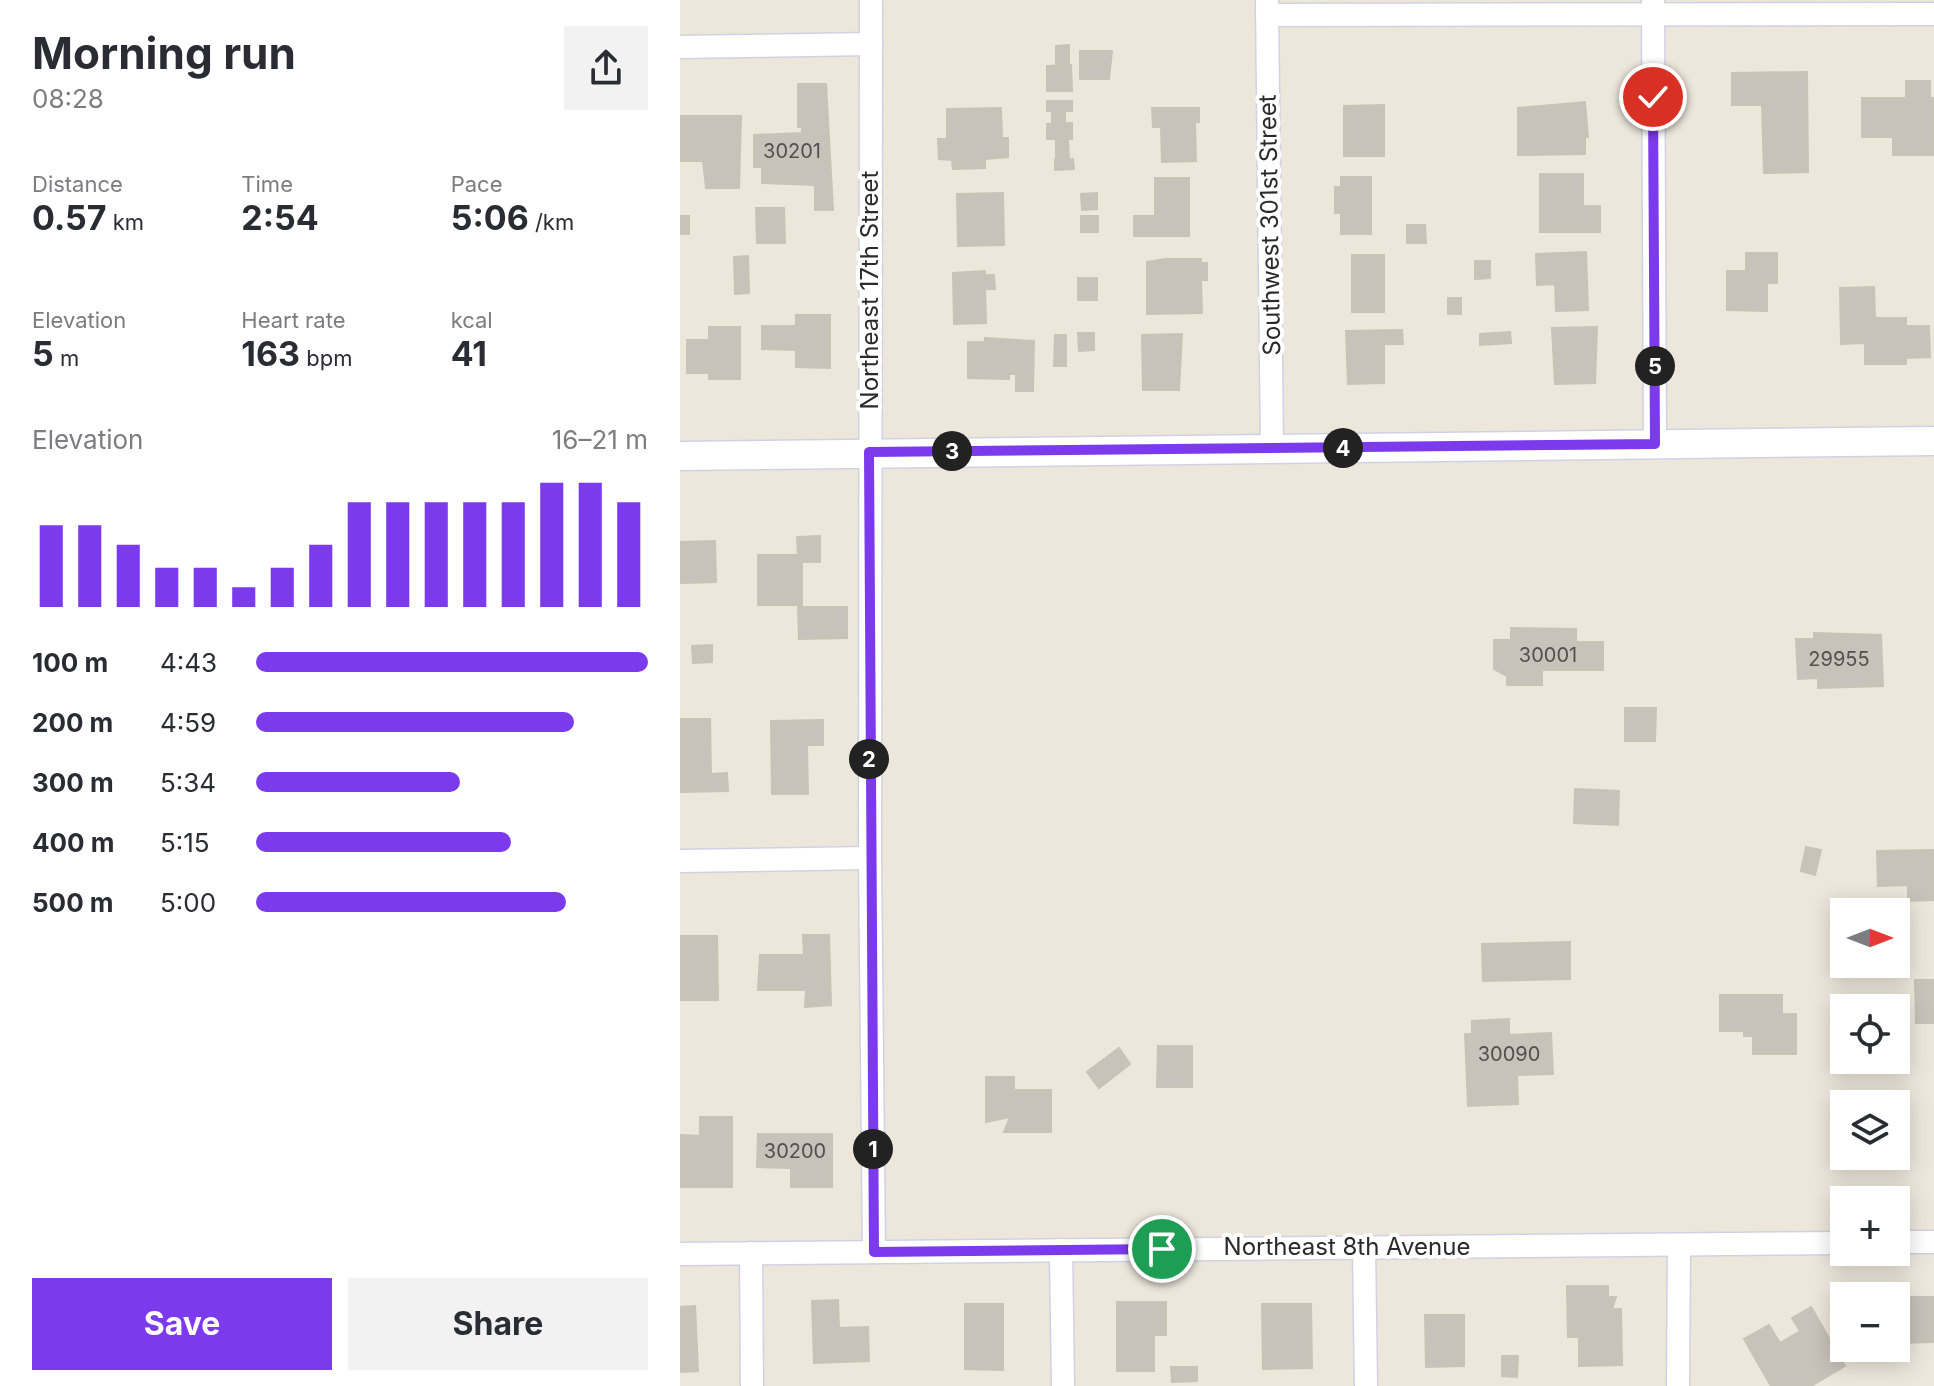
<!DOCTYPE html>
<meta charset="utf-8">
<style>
body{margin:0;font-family:Inter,sans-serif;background:#f2f2f3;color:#2b2b33;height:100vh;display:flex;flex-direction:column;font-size:30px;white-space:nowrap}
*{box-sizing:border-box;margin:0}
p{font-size:26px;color:#7c7c81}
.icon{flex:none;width:44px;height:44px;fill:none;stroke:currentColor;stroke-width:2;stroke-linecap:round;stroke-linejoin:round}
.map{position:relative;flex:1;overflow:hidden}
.details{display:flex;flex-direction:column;background:#fff;width:680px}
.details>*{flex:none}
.needle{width:52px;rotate:90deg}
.buttons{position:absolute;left:1150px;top:898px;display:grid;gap:16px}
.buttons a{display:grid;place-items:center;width:80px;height:80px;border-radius:0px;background:#fff;box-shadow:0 4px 20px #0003;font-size:40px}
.pin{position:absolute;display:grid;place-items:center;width:68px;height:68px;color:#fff;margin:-34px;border:4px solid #fff;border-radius:50%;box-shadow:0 2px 8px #0007}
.km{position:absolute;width:40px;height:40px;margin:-20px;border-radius:50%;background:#222;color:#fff;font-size:22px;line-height:40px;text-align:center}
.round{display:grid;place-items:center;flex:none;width:84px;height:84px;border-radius:0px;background:#f2f2f3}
.headline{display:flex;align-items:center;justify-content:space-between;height:136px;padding:0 32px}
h1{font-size:44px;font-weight:700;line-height:60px}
.metrics{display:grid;grid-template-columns:repeat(3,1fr);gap:12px;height:136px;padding:8px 32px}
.metrics div{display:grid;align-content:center}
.metrics b{font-size:34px;font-weight:700}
.metrics small{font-size:22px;font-weight:400}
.metrics p{font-size:22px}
.chart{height:224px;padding:16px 32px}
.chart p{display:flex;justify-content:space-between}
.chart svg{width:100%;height:144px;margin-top:8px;stroke:#7c3aed;stroke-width:6}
.button{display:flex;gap:16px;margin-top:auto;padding:16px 32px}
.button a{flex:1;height:92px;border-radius:0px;background:#7c3aed;color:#fff;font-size:32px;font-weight:700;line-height:92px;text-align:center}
.button a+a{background:#f2f2f3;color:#2b2b33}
ul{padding:0 32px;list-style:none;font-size:26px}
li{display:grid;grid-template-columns:128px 96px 1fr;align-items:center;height:60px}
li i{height:20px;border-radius:10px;background:#7c3aed}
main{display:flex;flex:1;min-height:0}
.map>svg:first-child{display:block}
.building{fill:#c8c3ba;stroke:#c8c3b4;stroke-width:2}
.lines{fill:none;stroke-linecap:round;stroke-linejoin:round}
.minor-casing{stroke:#d0d2e4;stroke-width:25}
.tertiary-casing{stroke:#d0d2e4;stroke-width:31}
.minor{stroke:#fff;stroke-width:22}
.tertiary{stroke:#fff;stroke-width:28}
.route-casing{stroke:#fff;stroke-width:16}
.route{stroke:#7c3aed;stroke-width:10}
.labels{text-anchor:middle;stroke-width:8;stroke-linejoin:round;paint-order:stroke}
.number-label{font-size:20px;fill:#52504e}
.street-label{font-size:24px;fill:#2a2a2a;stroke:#fff}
</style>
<main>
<section class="details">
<div class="headline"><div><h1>Morning run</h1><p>08:28</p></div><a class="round"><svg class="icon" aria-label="share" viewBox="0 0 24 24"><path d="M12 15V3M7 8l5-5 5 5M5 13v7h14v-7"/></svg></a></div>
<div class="metrics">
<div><p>Distance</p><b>0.57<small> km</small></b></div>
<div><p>Time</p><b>2:54</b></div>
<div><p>Pace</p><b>5:06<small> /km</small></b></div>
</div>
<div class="metrics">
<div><p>Elevation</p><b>5<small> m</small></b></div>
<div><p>Heart rate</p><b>163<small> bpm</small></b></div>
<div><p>kcal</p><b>41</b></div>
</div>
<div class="chart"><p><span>Elevation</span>16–21 m</p>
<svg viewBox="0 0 160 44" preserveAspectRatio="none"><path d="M5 44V19M15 44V19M25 44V25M35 44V32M45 44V32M55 44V38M65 44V32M75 44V25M85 44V12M95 44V12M105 44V12M115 44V12M125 44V12M135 44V6M145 44V6M155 44V12"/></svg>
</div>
<ul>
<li><b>100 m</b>4:43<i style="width:100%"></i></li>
<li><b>200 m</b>4:59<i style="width:81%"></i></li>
<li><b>300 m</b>5:34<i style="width:52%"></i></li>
<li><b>400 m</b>5:15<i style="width:65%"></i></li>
<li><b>500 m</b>5:00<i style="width:79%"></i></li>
</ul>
<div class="button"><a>Save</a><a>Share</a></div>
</section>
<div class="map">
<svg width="1254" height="1386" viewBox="0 0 1254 1386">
<rect width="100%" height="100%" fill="#ede7db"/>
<g class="building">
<path d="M389,45V65H376V46Z"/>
<path d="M400,51H432L429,79H400Z"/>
<path d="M391,65L392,91H367V66Z"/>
<path d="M1127,72L1128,172L1084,173L1082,105H1052V73Z"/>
<path d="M1226,81H1250V98H1254L1253,155H1213V137H1182V98H1226Z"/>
<path d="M118,84H146L153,210H135V185L82,183V167H74V135L122,133V127H118Z"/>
<rect x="367" y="101" width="25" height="10"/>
<path d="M905,102L908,137H905V154L838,155V108Z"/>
<path d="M704,105V156H664V106Z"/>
<path d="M321,108L322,138H328V157L305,159V168L273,169L272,160L259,159L258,139H267V109Z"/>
<path d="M472,108H519V122H515L516,161L482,162L481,127H473Z"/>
<path d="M372,112H385V123L372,124Z"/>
<path d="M0,116H61L59,188H26L23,161H0Z"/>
<path d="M392,123V139H367V124Z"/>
<path d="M388,140L389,159H376V141Z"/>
<path d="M393,159L394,169L375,170V160Z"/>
<path d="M860,174H903V206H920V232H860Z"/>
<path d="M661,177H691V234H661V213H655V187H661Z"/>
<path d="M475,178H509V236H454V216H475Z"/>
<path d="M323,193L324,245L278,246L277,194Z"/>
<path d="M417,193V209L402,210L401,194Z"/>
<path d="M76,208H104L105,243H77Z"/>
<rect x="0" y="216" width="9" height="18"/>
<rect x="401" y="216" width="17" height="16"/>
<path d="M727,225H745L746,243H727Z"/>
<path d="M906,252L908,310L876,311L875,284L857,285L856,254Z"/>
<path d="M1066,253H1097V283H1087V311L1047,310V271H1066Z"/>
<rect x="672" y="255" width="32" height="57"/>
<path d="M68,256L69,293L55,294L54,257Z"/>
<path d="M485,259H521V263H527V280H521L522,313L467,314V262Z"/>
<path d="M795,261H810V278L795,279Z"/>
<path d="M305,271V275H314L315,289H305L306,323L274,324L273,273Z"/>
<rect x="398" y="278" width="19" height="22"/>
<path d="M1194,287L1195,318H1226V326H1249L1250,357L1226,358V364H1185V343L1161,344L1160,288Z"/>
<rect x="768" y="298" width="13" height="16"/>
<path d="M116,315H150V368L116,367V350L82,349V326H116Z"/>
<path d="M29,327H60V379H29V373H7V340H29Z"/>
<path d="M917,327L915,383L875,384L872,328Z"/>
<path d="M722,330L723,344H704V383L668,384L666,331Z"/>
<path d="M830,332L831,343L800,345V334Z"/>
<path d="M398,333H414V350L399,351Z"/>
<path d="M502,334L499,390H463L462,335Z"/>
<path d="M375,335H386V366H374Z"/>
<path d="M305,338L354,341L353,391H336V374H329V379L288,378V342H305Z"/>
<path d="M140,536V562H122V605H78V555H118L117,537Z"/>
<path d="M35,541L36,582L0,583V542Z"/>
<path d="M118,607H167V638L119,639Z"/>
<path d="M831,628L896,629V642H923V670H862V685H827V676L814,669V640H831Z"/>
<path d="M1134,633L1201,635L1203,686L1138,688V678L1118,679L1116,639H1134Z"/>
<path d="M32,645V662L13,663L12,646Z"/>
<path d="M945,708H976L975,741H945Z"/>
<path d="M0,719H30L31,774L47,773L48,791L0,792Z"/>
<path d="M143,720V745H127L128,794H92L91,721Z"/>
<path d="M895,789L939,791L938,825L894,823Z"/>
<path d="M1126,847L1141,850L1135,875L1121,871Z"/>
<path d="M1254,850V900L1228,901V885L1198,886L1197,851Z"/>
<path d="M123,935H149L151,1005L125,1007L126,990H78L80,955H124Z"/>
<path d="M0,936H37L38,1000H0Z"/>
<path d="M890,942V979L803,981L802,944Z"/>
<path d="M1235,980H1254V1023H1236Z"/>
<path d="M1040,995H1102V1014H1116V1054H1073V1036H1064V1031H1040Z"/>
<path d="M829,1019V1035L871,1033L873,1074L837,1075L838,1104L788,1106L785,1034H792V1021Z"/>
<path d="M478,1046H512V1087H477Z"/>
<path d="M439,1048L450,1064L419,1088L407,1072Z"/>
<path d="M306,1077H334V1090H371V1132H324L330,1117L306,1122Z"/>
<path d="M20,1117H52V1187H0V1135L20,1136Z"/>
<path d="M78,1134H152V1187H111V1168L77,1167Z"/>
<path d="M887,1286H928V1297H936L932,1309H941L942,1365L899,1366V1337H888Z"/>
<path d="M1216,1297H1254V1342L1216,1343Z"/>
<path d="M158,1300L159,1328L188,1327L189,1361L134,1363L132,1301Z"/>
<path d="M437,1302H486V1335H474V1371H437Z"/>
<path d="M285,1304H323V1370L285,1369Z"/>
<path d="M582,1304H631L632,1368L583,1369Z"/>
<path d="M15,1306L18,1371L0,1372V1307Z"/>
<path d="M1131,1307L1165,1366L1131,1386H1091L1064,1339L1089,1325L1100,1343L1120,1331L1112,1318Z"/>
<path d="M745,1315H784V1366L746,1367Z"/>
<path d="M822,1356H838L837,1377L822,1376Z"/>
<path d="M491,1367H517V1381L492,1382Z"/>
</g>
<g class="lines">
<g class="minor-casing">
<g id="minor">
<path d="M191,0L190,858L194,1252"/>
<path d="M973,0L975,444"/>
<path d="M587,2L592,449"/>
<path d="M587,15L1254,14"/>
<path d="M0,47L191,44"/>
<path d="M0,861L190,858"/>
<path d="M1216,1242H1254"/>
<path d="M684,1247L686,1386"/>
<path d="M381,1250L383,1386"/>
<path d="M71,1253L72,1386"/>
<path d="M0,1254L1164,1243"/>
<path d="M998,1386L999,1245"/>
</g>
</g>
<g class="tertiary-casing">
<path id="tertiary" d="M0,456L1254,441"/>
</g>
<use href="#minor" class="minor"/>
<use href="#tertiary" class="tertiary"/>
</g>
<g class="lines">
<g class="route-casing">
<path id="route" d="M482,1249L194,1252L189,452L975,444L973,97"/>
</g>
<use href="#route" class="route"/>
</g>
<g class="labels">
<g class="number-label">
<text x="112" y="158">30201</text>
<text x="868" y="662">30001</text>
<text x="1159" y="666">29955</text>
<text x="829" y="1061">30090</text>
<text x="115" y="1158">30200</text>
</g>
<g class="street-label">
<text transform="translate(590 225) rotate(-91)" y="8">Southwest 301st Street</text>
<text transform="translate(190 290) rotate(-90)" y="8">Northeast 17th Street</text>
<text x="667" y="1255">Northeast 8th Avenue</text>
</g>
</g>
</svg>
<div class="buttons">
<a><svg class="needle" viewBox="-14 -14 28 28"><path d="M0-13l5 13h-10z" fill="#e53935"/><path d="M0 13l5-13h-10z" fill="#7c7c81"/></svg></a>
<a><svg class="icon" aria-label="locate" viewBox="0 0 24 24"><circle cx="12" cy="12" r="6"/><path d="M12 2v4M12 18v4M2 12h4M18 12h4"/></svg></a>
<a><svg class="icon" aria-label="layers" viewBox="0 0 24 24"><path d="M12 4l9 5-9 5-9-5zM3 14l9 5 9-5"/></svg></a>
<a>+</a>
<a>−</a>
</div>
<div class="pin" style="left:482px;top:1249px;background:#1e9e55"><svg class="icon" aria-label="arrive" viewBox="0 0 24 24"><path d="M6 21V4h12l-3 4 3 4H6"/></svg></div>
<div class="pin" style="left:973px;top:97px;background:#d93025"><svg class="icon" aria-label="check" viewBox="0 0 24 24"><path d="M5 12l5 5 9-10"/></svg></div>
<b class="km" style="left:193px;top:1149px">1</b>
<b class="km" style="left:189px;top:759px">2</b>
<b class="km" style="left:272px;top:451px">3</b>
<b class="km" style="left:663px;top:448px">4</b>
<b class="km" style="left:975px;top:366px">5</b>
</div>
</main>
